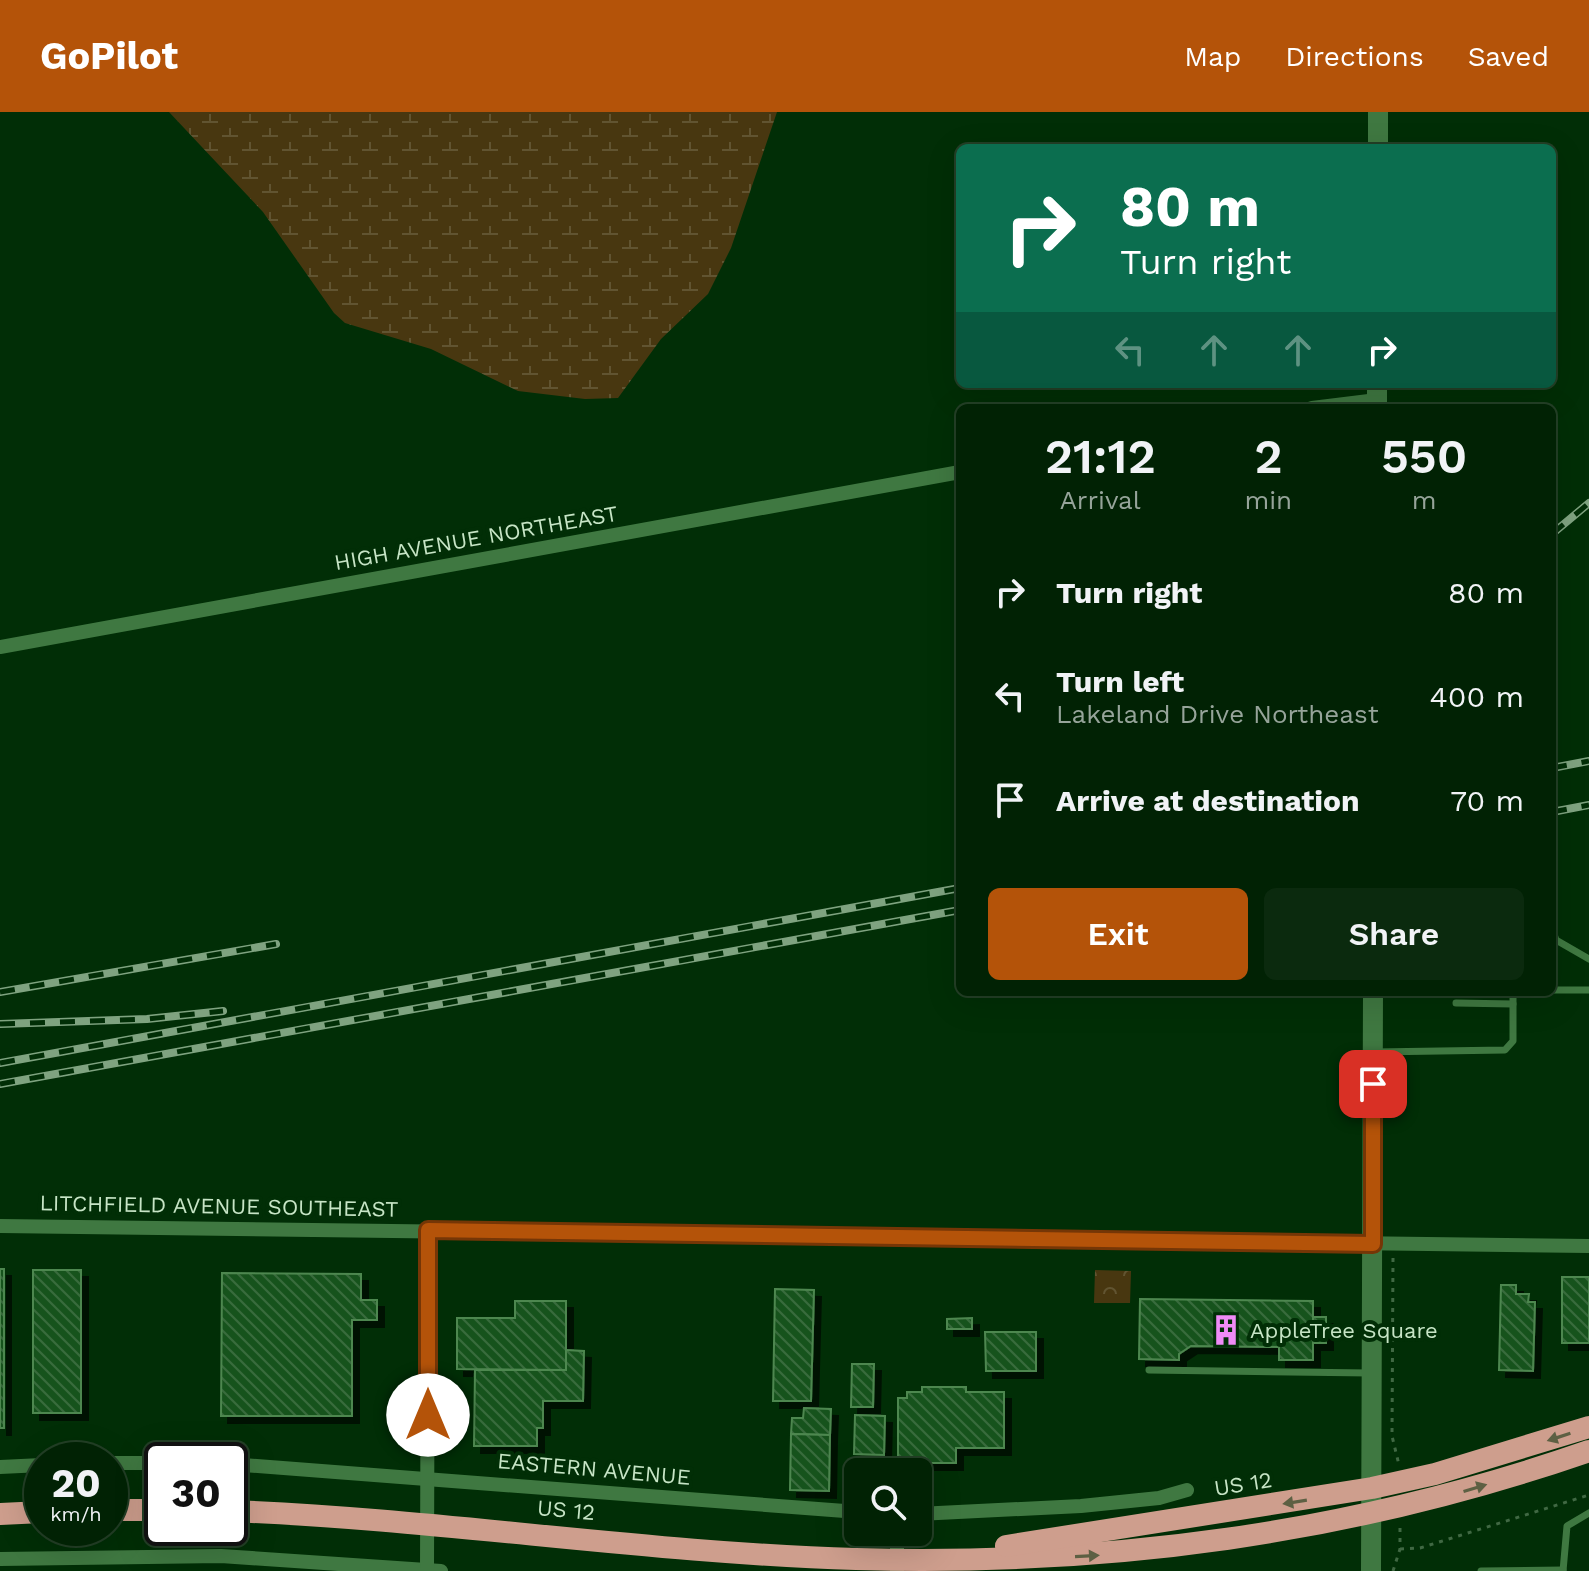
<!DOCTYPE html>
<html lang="en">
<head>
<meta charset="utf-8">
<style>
	body { margin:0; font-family:"Work Sans",sans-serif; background:#0b2a0e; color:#f1f3f6; height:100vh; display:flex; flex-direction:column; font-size:30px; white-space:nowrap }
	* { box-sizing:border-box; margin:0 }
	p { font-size:26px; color:#96a49a }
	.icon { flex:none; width:44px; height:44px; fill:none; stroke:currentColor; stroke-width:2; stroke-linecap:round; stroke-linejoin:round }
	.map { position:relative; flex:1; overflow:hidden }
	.details { position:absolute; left:956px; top:292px; width:600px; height:592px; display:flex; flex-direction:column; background:#012204; border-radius:12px; box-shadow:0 8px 32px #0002,0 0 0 2px #233f26 }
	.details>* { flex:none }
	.banner { position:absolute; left:956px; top:32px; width:600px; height:244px; border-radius:12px; box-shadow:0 8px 32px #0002,0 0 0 2px #233f26; background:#0b6e4f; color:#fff; overflow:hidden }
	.fabs { position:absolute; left:844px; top:1346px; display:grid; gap:16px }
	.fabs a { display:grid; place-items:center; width:88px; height:88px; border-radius:12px; background:#012204; box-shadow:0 8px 32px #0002,0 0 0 2px #233f26; font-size:40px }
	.speed { position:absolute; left:24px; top:1330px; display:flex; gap:16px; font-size:40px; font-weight:700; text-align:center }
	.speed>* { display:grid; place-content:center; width:104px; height:104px; border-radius:50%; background:#012204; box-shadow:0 8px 32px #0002,0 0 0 2px #233f26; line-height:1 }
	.speed small { font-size:20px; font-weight:400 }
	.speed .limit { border:4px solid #111; border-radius:12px; background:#fff; color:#111 }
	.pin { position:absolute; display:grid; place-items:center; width:68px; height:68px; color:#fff; margin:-34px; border-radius:16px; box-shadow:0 4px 12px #0006 }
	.me { position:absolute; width:88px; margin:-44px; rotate:0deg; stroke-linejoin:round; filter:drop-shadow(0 0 6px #0008) }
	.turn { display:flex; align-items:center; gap:28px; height:168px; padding:0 32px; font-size:36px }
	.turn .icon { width:104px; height:104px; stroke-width:2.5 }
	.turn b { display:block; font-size:56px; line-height:68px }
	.lanes { display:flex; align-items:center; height:76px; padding:0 32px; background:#0003; justify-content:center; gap:40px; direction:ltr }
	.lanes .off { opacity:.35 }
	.eta { display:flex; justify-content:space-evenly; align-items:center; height:136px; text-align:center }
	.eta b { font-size:48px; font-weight:600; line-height:56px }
	.action { display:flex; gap:16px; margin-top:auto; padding:16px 32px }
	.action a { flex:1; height:92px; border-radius:12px; background:#b45309; color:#fff; font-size:32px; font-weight:600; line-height:92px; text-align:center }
	.action a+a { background:#0b2a0e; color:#f1f3f6 }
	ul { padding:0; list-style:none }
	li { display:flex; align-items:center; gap:24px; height:104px; padding:0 32px }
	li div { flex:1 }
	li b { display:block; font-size:30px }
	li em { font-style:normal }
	header { display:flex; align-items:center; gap:48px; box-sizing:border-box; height:112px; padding:0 40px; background:#b45309; color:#fff }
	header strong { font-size:38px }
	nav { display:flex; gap:44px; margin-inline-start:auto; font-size:28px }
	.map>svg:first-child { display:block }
	.wetland { fill:url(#wetland-marsh) }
	.park { fill:url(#park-crowns) }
	.building { fill:url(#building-back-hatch); stroke:#4e8750; stroke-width:2; filter:url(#shadow) }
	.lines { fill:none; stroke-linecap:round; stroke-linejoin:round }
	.path { stroke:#406843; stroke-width:3; stroke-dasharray:4 6; stroke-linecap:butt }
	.service { stroke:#3f7841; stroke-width:7 }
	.minor { stroke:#3f7841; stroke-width:14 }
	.secondary { stroke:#3f7841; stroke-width:20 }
	.trunk { stroke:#ce9e8d; stroke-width:22 }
	.rail-casing { stroke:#7fa380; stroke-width:8 }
	.rail { stroke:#012e06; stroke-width:5; stroke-dasharray:15; stroke-linecap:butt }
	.oneway { fill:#5d6043 }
	.route-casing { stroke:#753606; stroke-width:20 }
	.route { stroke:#b45309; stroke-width:14 }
	.labels { text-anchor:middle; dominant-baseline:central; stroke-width:8; stroke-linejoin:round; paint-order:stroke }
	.street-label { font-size:22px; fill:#c7e5c6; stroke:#012e06 }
	.poi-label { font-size:22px; fill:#c7e5c6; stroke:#012e06; text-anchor:start }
</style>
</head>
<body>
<header>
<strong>GoPilot</strong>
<nav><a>Map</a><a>Directions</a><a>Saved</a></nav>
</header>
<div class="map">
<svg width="1589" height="1459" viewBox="0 0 1589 1459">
	<defs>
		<pattern id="wetland-marsh" width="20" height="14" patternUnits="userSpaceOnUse" patternTransform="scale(2)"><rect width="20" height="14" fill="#483710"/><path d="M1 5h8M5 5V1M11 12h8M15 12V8" fill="none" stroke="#615431"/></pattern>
		<pattern id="park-crowns" width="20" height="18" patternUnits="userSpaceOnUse" patternTransform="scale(2)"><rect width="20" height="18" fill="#483710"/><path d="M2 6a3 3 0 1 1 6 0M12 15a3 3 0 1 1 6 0" fill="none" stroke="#615431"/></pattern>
		<pattern id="building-back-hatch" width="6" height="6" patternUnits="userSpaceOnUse" patternTransform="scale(2)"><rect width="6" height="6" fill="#19531e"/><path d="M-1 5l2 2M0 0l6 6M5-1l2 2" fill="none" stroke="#396c3d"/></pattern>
		<filter id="shadow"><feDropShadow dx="7" dy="7" stdDeviation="0" flood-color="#0009"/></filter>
	</defs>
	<rect width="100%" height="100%" fill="#012e06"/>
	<polygon class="wetland" points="169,0 777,0 731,136 708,182 661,227 618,286 585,287 518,279 431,237 345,211 334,201 263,100"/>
	<polygon class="park" points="1095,1158 1131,1159 1130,1191 1094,1191"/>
	<g class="building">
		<rect x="0" y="1157" width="4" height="159"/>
		<rect x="33" y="1158" width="48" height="143"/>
		<polygon points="222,1161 361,1162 361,1188 377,1188 377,1208 352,1208 352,1304 221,1304"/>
		<rect x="1562" y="1165" width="27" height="66"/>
		<polygon points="1501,1173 1516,1173 1516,1182 1529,1182 1528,1190 1535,1190 1533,1259 1499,1258"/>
		<polygon points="775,1177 814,1178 811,1289 773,1289"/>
		<polygon points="1140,1187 1313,1189 1313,1248 1279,1248 1279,1235 1191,1234 1179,1242 1179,1248 1139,1247"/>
		<polygon points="515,1189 566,1189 566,1258 457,1257 457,1206 515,1206"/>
		<rect x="1313" y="1205" width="13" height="26"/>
		<polygon points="972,1206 972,1217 947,1217 947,1207"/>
		<polygon points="985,1220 1036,1220 1036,1259 986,1259"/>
		<polygon points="566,1238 584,1239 583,1289 543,1289 543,1316 537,1316 537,1334 474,1334 475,1258 566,1258"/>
		<polygon points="852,1252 874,1252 873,1295 851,1295"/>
		<polygon points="922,1275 966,1275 966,1280 1004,1280 1004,1336 956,1336 956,1351 898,1351 898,1286 907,1286 907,1280 922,1280"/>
		<polygon points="804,1296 831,1297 830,1323 791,1322 792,1306 803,1306"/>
		<polygon points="855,1303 885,1304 884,1343 854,1342"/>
		<polygon points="791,1322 830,1323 829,1379 790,1378"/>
	</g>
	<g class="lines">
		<g class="path">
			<polyline points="1393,1146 1392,1324 1399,1353"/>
			<polyline points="1400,1437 1420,1436 1589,1383"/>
			<polyline points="1393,1459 1400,1437 1400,1412"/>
		</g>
		<g class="service">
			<polyline points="1552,817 1556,828 1589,847"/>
			<polyline points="1552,878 1589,878"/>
			<polyline points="1456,891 1513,892"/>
			<polyline points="1375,940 1505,938 1513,929 1513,880"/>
			<polyline points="1149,1258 1370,1261"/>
			<polyline points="1481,1459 1563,1458"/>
			<polyline points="1563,1459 1567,1414 1589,1401"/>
		</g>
		<g class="minor">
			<polyline points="1312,296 1377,288"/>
			<polyline points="0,535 960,360"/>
			<polyline points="0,1114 1589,1134"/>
			<polyline points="110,1351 162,1351"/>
			<polyline points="230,1352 858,1400"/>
			<polyline points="0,1355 42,1353"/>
			<polyline points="918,1402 1081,1394 1159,1386 1187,1378"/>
			<polyline points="0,1447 221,1444 441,1459"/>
			<polyline points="427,1459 428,1118"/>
			<polyline points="897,1459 897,1420"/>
		</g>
		<g class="secondary">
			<polyline points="1378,36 1378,0"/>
			<polyline points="1377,296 1377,272"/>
			<polyline points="1371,1459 1373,880"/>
		</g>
		<g class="trunk">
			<polyline points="110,1398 162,1398"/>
			<path d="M230 1399C439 1407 647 1441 856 1447 1109 1454 1350 1422 1589 1339"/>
			<polyline points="0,1402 42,1400"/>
			<polyline points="1006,1434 1372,1376 1435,1362 1589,1315"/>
		</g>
		<defs>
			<g id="rail">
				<polyline points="1552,422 1589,391"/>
				<polyline points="1552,656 1589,649"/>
				<polyline points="1552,700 1589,693"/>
				<polyline points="0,880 276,832"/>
				<polyline points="0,912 147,907 223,899"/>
				<polyline points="0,951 960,776"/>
				<polyline points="0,972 960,798"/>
			</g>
		</defs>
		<use href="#rail" class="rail-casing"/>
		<use href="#rail" class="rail"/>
	</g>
	<defs><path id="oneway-solid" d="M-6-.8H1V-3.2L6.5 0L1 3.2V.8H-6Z" transform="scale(2)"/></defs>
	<g class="oneway">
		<use href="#oneway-solid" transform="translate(1559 1325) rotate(162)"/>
		<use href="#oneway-solid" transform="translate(1475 1376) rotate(-17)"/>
		<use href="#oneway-solid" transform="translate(1295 1390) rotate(171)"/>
		<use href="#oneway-solid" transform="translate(1087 1444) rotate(-3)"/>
	</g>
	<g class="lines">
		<defs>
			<polyline id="route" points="428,1303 428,1118 1373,1132 1373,972"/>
		</defs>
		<use href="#route" class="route-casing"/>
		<use href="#route" class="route"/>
	</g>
	<defs>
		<symbol id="building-bare" viewBox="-9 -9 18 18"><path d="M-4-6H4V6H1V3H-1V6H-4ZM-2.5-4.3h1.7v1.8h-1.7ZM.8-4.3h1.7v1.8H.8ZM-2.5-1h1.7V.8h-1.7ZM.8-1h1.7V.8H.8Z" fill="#ef8bf6" stroke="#012e06" stroke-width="2.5" paint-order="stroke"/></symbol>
	</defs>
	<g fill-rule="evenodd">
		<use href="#building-bare" x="1204" y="1196" width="44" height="44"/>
	</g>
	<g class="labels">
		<g class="street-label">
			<text transform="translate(476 426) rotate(-10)">HIGH AVENUE NORTHEAST</text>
			<text transform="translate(219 1094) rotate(1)">LITCHFIELD AVENUE SOUTHEAST</text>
			<text transform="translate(594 1357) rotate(5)">EASTERN AVENUE</text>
			<text transform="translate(1243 1372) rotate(-9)">US 12</text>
			<text transform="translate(566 1398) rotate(5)">US 12</text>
		</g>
		<g class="poi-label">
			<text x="1250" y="1218">AppleTree Square</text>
		</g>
	</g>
</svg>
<div class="fabs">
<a><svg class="icon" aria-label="search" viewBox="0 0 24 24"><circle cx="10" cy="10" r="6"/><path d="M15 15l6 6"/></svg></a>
</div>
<div class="speed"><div>20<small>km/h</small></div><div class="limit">30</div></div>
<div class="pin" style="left:1373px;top:972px;background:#d93025"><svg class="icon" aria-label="arrive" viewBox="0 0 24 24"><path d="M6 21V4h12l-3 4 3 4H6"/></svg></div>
<svg class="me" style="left:428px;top:1303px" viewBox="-20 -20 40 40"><circle r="19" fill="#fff"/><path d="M0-13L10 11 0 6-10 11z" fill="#b45309"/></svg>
<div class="banner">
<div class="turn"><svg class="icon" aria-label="right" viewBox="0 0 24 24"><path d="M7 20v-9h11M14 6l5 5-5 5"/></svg><div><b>80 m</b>Turn right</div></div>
<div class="lanes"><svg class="icon off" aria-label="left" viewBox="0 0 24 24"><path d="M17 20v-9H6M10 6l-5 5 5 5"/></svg><svg class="icon off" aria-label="ahead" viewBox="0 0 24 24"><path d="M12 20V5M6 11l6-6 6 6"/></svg><svg class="icon off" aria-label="ahead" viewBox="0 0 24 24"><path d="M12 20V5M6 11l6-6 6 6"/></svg><svg class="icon" aria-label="right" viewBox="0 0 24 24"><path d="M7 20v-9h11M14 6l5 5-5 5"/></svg></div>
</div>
<section class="details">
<div class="eta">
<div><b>21:12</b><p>Arrival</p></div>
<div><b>2</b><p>min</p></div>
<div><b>550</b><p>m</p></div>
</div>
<ul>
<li><svg class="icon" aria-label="right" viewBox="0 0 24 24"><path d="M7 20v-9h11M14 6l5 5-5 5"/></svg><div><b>Turn right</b></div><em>80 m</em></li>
<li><svg class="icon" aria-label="left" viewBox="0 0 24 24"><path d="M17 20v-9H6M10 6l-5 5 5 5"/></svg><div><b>Turn left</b><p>Lakeland Drive Northeast</p></div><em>400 m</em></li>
<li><svg class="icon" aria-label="arrive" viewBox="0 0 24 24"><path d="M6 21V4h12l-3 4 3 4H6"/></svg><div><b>Arrive at destination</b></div><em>70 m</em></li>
</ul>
<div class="action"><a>Exit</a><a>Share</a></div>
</section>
</div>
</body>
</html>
